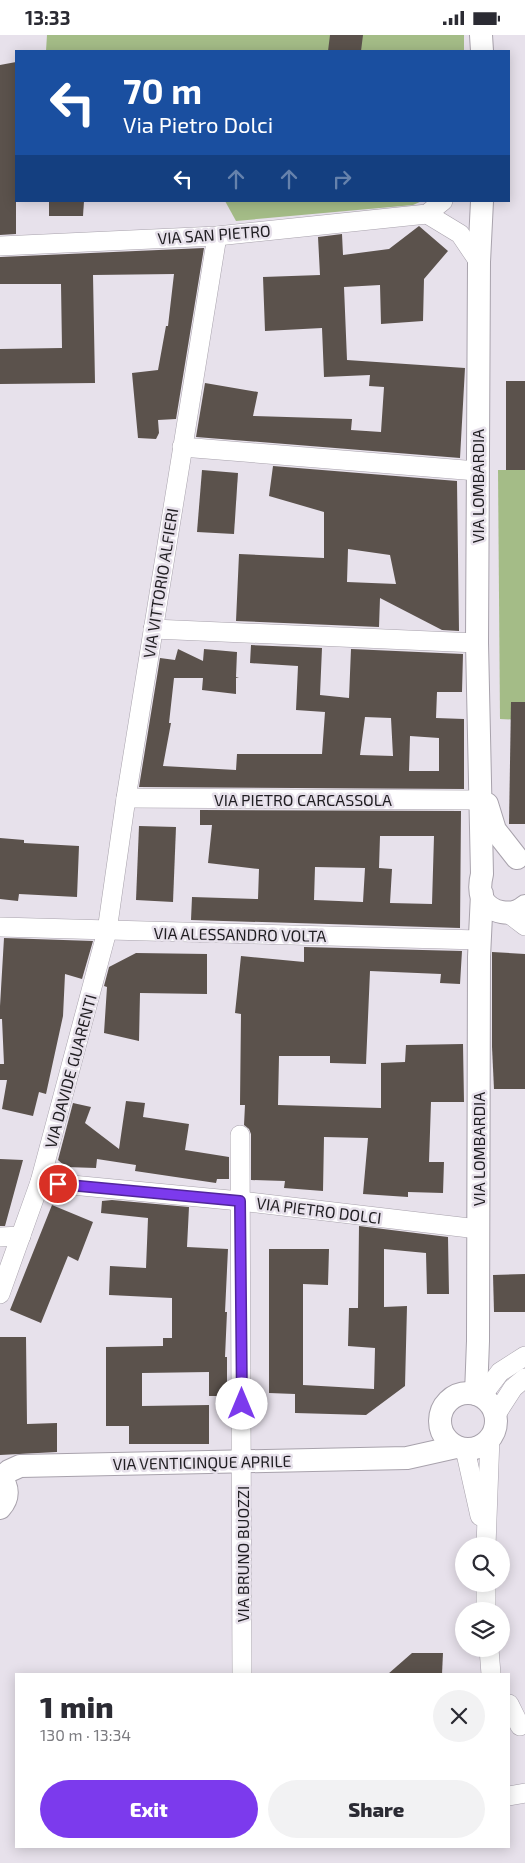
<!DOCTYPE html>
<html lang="en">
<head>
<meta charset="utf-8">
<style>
	body { margin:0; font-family:"Exo 2",sans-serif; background:#f2f2f3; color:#2b2b33; height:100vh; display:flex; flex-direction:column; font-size:19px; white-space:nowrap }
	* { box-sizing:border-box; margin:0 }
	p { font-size:16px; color:#7c7c81 }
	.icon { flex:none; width:28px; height:28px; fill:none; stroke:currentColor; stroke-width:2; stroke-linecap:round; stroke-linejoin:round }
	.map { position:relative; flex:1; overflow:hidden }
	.sheet { position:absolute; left:15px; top:1638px; width:495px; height:175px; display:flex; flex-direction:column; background:#fff; border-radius:0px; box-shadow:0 2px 12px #0003 }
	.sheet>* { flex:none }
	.banner { position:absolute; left:15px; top:15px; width:495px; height:152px; border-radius:0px; box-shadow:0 2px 12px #0003; background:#1a4fa0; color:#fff; overflow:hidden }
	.tools { position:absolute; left:455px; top:1502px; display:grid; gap:10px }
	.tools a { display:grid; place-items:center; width:55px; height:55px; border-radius:50%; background:#fff; box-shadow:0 2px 12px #0003; font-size:25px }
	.pin { position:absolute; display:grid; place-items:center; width:42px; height:42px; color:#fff; margin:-21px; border:2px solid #fff; border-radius:50%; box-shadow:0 1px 5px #0007 }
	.me { position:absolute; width:55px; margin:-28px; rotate:0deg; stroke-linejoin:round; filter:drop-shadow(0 0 4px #0008) }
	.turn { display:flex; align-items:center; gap:18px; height:105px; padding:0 25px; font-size:22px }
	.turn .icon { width:65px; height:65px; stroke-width:2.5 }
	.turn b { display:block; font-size:35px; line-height:42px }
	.lanes { display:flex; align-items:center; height:48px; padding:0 25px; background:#0003; justify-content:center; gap:25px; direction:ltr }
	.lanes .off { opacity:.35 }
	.round { display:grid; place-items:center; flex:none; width:52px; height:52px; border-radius:26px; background:#f2f2f3 }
	.headline { display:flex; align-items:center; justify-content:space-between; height:85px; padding:0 25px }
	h1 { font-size:30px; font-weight:800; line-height:38px }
	.cta { display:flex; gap:10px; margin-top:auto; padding:10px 25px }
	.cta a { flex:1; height:58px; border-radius:30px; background:#7c3aed; color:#fff; font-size:20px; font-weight:800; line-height:58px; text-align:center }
	.cta a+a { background:#f2f2f3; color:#2b2b33 }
	.status { display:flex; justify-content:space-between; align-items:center; height:35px; padding:0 25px; background:#fff; direction:ltr }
	.status svg { height:14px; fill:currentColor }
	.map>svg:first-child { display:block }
	.green { fill:#a4bc87 }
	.building { fill:#5b524c; fill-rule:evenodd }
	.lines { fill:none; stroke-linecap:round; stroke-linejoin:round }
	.minor-casing { stroke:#a8a2ac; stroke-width:20 }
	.tertiary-casing { stroke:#a8a2ac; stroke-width:24 }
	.minor { stroke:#fff; stroke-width:19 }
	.tertiary { stroke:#fff; stroke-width:22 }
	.route-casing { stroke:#51269a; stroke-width:12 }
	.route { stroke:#7c3aed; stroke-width:9 }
	.labels { text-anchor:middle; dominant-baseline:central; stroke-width:5; stroke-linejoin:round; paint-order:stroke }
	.street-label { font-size:16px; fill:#201e22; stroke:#e7e1eb }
</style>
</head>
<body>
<div class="status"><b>13:33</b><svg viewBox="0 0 49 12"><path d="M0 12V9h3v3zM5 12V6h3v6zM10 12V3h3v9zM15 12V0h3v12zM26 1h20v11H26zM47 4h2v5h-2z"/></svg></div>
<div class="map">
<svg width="525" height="1828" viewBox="0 0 525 1828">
	<rect width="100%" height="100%" fill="#e7e1eb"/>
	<g class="green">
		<polygon points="47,0 464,0 464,16 46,16"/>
		<polygon points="225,166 422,166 413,170 236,186"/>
		<polygon points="498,435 525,435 525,685 500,684"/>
	</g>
	<g class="building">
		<polygon points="330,0 363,0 361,16 328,16"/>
		<polygon points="16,27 16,199 0,200 0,30"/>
		<polygon points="49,166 84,166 83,181 49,181"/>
		<polygon points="419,191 448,216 424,244 423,286 381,289 380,250 344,252 347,325 465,333 460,423 196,402 205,348 258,357 253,381 352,384 351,395 381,397 384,352 369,351 370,340 324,342 322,293 265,296 263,242 320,240 318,202 342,199 343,220 389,214"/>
		<polygon points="204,213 176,384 158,385 159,398 156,404 138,403 132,338 158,335 166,291 168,291 174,239 93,240 95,348 0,349 0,314 62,313 61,249 0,249 0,222"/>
		<rect x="506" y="346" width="19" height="89"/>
		<path d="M273 431 457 446 459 596 442 595 380 563 379 592 236 586 239 519 324 523V477L269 461ZM348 514 390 520 396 549 347 547Z"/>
		<polygon points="202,435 238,438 234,499 197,497"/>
		<path d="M251 610 322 613 320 660 349 663 351 614 463 619 462 657H437L436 683 464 684V754L139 752 160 623 175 625 178 614 203 626 204 614 237 617 236 642 239 643H236V659L202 655 203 643H174L169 688H171L163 731 236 735 237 719H322L325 677 296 675 298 631 250 628ZM365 682 391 683 393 721 360 720ZM410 701 439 703V736H409Z"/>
		<polygon points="511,667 525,667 525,789 509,789"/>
		<path d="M200 775 461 776 460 893 191 885 192 862 258 864 259 834 208 828 212 790H200ZM380 801H434L432 869 390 868 392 834 379 833ZM315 832 365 833 363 867 314 865Z"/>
		<polygon points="139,791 176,792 173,867 136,865"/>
		<polygon points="0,803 24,805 24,808 79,811 77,862 19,859 18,866 0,864"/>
		<polygon points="4,903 93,906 82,944 65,939 63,981 46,1059 39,1057 33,1081 2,1074 7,1045 0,1045 0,1029 4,1029 2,984 0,984 0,971"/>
		<polygon points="304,912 462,916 460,949 440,948 441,939 370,936 366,1029 330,1028 330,1021 279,1021 278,1070 381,1073 381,1028 405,1027 406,1010 463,1009 464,1067 431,1067 429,1127 444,1127 443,1158 408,1157 408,1162 363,1159 368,1103 324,1102 323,1156 284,1153 285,1146 251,1145 251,1099 249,1094 244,1090 245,1070 240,1070 241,979 235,978 241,921 304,927"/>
		<polygon points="492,917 525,919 525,1054 494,1054 492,1012"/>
		<polygon points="136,918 207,919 207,959 140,958 139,1006 104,998 107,952 104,951 109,932"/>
		<polygon points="126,1066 145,1068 143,1082 189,1089 185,1115 229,1122 229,1144 217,1144 216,1148 135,1136 136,1130 97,1124 96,1133 66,1132 58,1125 73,1068 91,1072 85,1088 119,1114"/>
		<polygon points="0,1124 23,1125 5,1191 0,1191"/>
		<polygon points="112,1165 189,1172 187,1212 228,1214 225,1277 227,1277 225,1322 227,1322 227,1361 209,1361 209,1337 142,1338 142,1371 209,1370 209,1409 129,1409 129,1391 106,1391 106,1312 163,1311 163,1303 172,1303 172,1263 109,1260 110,1231 146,1233 148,1183 101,1178 102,1166"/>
		<polygon points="52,1170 93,1187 78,1226 68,1221 41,1288 10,1275"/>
		<polygon points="359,1191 448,1202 449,1259 427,1259 426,1218 384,1214 384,1272 407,1271 405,1351 366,1380 295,1378 295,1359 269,1358 269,1214 329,1214 328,1250 303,1249 303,1350 374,1354 375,1313 348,1311 349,1273 358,1273"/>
		<polygon points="525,1239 525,1277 494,1277 493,1240"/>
		<polygon points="0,1302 26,1302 27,1389 57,1388 57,1417 0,1420"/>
		<polygon points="412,1618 443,1618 442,1639 388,1639"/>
	</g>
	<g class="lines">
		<defs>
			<g id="minor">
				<polyline points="427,179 460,199 479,227"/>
				<polyline points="0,211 217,201 427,179 443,166"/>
				<polyline points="182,412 477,436"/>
				<polyline points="153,594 477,608"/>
				<polyline points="126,763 480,765"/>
				<polyline points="508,878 525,891"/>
				<polyline points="0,892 479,905"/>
				<polyline points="240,1100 242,1639"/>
				<polyline points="40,1147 240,1166 478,1194"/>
				<polyline points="0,1202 21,1201"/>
				<polyline points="0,1259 40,1147 107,896 126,763 217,201"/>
				<polyline points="481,1362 500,1337 525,1321"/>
				<polyline points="495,1381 513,1353 525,1343"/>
				<polyline points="465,1414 480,1481"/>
				<polyline points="486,1511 490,1402"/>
				<polyline points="486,1576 486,1549"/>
				<polyline points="489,1614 491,1639"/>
				<polyline points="509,1669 520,1691"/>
				<polyline points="509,1761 525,1758"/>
			</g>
			<g id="tertiary">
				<polyline points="481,0 482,16"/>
				<path d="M482 166 479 227 477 608 482 839C480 847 479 855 482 863 490 879 513 882 525 871"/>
				<polyline points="487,769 495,795 517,823"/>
				<circle cx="468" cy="1386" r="28"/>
				<polyline points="476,1359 478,1306 479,922 482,859"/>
				<path d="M0 1442C9 1452 9 1463 0 1473"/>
				<polyline points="1,1443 9,1436 20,1431 407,1423 456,1412"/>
			</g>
		</defs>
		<use href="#minor" class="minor-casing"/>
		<use href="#tertiary" class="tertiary-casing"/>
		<use href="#minor" class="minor"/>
		<use href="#tertiary" class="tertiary"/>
	</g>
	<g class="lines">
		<defs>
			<polyline id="route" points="58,1149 240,1166 242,1369"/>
		</defs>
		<use href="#route" class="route-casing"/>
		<use href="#route" class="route"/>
	</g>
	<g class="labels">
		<g class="street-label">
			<text transform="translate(214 199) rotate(-4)">VIA SAN PIETRO</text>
			<text transform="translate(477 451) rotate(-90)">VIA LOMBARDIA</text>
			<text transform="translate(160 548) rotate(-81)">VIA VITTORIO ALFIERI</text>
			<text x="303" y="764">VIA PIETRO CARCASSOLA</text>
			<text transform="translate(240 899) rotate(1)">VIA ALESSANDRO VOLTA</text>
			<text transform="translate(70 1036) rotate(-75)">VIA DAVIDE GUARENTI</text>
			<text transform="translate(478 1114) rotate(-90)">VIA LOMBARDIA</text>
			<text transform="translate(319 1175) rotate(7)">VIA PIETRO DOLCI</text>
			<text transform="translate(202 1427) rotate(-1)">VIA VENTICINQUE APRILE</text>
			<text transform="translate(242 1519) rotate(-90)">VIA BRUNO BUOZZI</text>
		</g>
	</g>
</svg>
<div class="tools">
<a><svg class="icon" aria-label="search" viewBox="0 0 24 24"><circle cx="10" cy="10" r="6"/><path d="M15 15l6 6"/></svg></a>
<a><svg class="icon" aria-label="layers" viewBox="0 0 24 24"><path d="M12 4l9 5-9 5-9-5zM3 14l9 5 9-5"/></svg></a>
</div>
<div class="pin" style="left:58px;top:1149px;background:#d93025"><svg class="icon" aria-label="arrive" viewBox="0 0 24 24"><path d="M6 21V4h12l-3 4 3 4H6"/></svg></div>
<svg class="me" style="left:242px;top:1369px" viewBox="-20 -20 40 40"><circle r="19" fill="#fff"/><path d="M0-13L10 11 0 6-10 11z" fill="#7c3aed"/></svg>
<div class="banner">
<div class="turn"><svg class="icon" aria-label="left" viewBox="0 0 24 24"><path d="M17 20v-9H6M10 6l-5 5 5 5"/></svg><div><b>70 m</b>Via Pietro Dolci</div></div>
<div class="lanes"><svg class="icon" aria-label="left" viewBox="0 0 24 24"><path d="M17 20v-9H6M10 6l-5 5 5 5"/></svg><svg class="icon off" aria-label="ahead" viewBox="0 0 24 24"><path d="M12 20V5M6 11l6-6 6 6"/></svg><svg class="icon off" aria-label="ahead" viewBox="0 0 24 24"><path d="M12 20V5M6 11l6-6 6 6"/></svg><svg class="icon off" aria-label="right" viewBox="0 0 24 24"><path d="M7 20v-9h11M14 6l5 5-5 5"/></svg></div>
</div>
<section class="sheet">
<div class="headline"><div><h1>1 min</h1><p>130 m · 13:34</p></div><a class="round"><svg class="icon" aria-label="close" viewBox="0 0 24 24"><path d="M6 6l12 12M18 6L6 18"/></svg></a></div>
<div class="cta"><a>Exit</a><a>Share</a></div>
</section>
</div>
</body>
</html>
